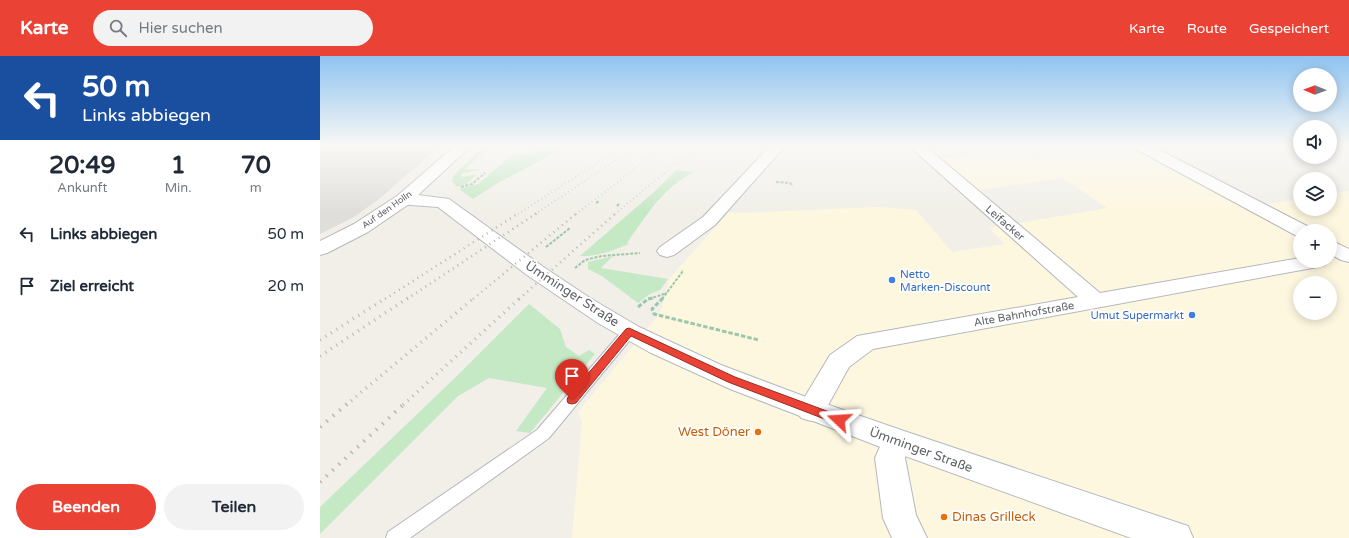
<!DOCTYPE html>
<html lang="de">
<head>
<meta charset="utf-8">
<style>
	body { margin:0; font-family:"Varela Round",sans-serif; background:#f2f2f3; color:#1f2937; height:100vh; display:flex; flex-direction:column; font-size:15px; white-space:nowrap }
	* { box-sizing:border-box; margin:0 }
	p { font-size:13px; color:#747a83 }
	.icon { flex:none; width:22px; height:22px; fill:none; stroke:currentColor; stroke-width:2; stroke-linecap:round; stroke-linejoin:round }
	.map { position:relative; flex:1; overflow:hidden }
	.drawer { display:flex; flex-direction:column; background:#fff; width:320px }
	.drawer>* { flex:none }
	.hud { background:#1a4fa0; color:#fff; overflow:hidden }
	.needle { width:26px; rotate:271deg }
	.buttons { position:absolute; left:973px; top:12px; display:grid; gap:8px }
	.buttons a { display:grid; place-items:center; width:44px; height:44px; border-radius:50%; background:#fff; box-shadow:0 2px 10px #0003; font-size:20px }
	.pin { position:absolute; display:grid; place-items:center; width:34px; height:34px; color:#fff; margin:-41px -17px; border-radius:50% 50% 50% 0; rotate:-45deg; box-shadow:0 0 4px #0007 }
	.pin .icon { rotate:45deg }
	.me { position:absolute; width:44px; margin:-22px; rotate:290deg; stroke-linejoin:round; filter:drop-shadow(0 0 3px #0008) }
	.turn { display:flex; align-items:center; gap:14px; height:84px; padding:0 16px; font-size:18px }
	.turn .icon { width:52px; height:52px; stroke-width:2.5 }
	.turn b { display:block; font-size:28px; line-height:34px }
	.eta { display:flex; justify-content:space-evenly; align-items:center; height:68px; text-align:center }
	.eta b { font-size:24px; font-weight:700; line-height:28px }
	.button { display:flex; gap:8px; margin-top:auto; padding:8px 16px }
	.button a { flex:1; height:46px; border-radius:24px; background:#ea4335; color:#fff; font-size:16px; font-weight:700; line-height:46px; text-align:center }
	.button a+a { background:#f2f2f3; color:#1f2937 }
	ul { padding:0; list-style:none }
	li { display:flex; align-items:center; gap:12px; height:52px; padding:0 16px }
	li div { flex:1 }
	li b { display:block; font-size:15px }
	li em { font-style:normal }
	header { display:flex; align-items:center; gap:24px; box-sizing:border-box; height:56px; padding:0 20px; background:#ea4335; color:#fff }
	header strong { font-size:19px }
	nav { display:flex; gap:22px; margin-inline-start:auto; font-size:14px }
	.search { width:280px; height:36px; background:#f2f2f3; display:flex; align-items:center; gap:10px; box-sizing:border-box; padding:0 14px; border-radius:22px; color:#747a83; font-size:15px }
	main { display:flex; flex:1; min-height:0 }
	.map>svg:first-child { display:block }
	.commercial { fill:#fef7e0; fill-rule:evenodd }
	.industrial { fill:#e0deda }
	.green { fill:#c5e8c5 }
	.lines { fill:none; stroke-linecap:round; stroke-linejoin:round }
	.lane-casing { stroke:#b5b8bc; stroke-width:2 }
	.street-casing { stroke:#b5b8bc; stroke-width:2 }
	.secondary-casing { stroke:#b6babf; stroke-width:2 }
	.path-far1 { stroke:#9cc7a9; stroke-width:2; stroke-dasharray:3 1.5; stroke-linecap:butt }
	.path { stroke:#9cc7a9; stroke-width:3; stroke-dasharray:4.5 2; stroke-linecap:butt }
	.lane { fill:#fff; fill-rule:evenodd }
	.street { fill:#fff; fill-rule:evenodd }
	.secondary { fill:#fff; fill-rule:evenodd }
	.rail-far3 { stroke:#b6b7b8; stroke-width:2; stroke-dasharray:0.5 3.5; stroke-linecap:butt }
	.rail-far2 { stroke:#b6b7b8; stroke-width:2.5; stroke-dasharray:1 4.5; stroke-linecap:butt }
	.rail-far1 { stroke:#b6b7b8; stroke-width:3.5; stroke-dasharray:1 5.5; stroke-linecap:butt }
	.rail { stroke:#b6b7b8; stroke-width:4; stroke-dasharray:1.5 7; stroke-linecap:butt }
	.route { fill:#ea4335; stroke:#982c22 }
	.shop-dot { fill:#3f7fe0; stroke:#fff; stroke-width:1.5 }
	.food-dot { fill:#e8710a; stroke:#fff; stroke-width:1.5 }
	.labels { text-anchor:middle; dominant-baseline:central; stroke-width:3.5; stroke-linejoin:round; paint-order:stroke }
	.far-street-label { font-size:9px; fill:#5f6368; stroke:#fff }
	.street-label { font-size:11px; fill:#5f6368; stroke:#fff }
	.shop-label { font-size:11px; fill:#366cbe; stroke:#fff; text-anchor:start }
	.near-street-label { font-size:13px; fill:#5f6368; stroke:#fff }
	.near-food-label { font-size:13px; fill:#c56008; stroke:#fff; text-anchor:end }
</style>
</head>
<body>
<header>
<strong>Karte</strong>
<div class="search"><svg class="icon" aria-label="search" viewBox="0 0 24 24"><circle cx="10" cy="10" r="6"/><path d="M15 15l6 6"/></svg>Hier suchen</div>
<nav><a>Karte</a><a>Route</a><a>Gespeichert</a></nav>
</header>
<main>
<section class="drawer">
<div class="hud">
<div class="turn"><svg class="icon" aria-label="left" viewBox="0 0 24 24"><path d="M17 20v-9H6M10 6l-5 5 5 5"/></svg><div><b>50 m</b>Links abbiegen</div></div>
</div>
<div class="eta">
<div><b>20:49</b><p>Ankunft</p></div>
<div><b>1</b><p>Min.</p></div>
<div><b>70</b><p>m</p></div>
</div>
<ul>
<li><svg class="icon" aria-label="left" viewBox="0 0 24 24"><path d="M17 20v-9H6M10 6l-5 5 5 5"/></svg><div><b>Links abbiegen</b></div><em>50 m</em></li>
<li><svg class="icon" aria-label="arrive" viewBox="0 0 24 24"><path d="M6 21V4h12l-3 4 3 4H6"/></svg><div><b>Ziel erreicht</b></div><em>20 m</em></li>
</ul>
<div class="button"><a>Beenden</a><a>Teilen</a></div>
</section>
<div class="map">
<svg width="1029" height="482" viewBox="0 0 1029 482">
	<rect width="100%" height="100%" fill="#f1efe8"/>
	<path class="commercial" d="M796 89H827L944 149 980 143V153H1010V138L1029 135V482H252L262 366 258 356 341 256 349 223 409 156 420 157 557 151 596 154 632 196 685 188 669 172 787 152 743 122 658 134 623 103 699 92 711 100ZM980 175H1010V205H980ZM980 227H1010V257H980Z"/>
	<polygon class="industrial" points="0,89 121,89 59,143 34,161 0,178"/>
	<g class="green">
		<polygon points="165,89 171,89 145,113 162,113 141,118 142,121 157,118 146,128 137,131 132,125 133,120"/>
		<polygon points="223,89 250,89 176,128 153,143 139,133 158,128 194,98 209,98"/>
		<path d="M356 114 374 116C343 131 326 160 307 187L309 188C294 194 277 201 260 200L333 137Z"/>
		<polygon points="293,200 281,212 348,223 340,234 330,238 318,247 282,220 268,213 268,206"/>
		<polygon points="209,248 240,273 246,291 259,300 269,294 275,298 210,377 196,375 227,332 169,322 138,340 0,478 0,451 136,321"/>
	</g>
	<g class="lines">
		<defs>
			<polygon id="lane" points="309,272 314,273 315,276 314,279 229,382 90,482 66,482 68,476 217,374 304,273"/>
			<g id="street">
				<polygon points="451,89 466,89 395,169 354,199 347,201 340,199 337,195 340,191 383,161"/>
				<polygon points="588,89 604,89 780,237 980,202 980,205 1008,205 1005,209 998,211 553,293 529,311 501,362 491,365 481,362 477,354 510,299 537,280 758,241"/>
				<polygon points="812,89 830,89 989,171 991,175 980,175 980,180 975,179 814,92"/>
				<polygon points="83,139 89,140 91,144 89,148 48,176 7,197 0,199 0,185 34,168 77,140"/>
				<polygon points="1010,184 1029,193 1029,206 1021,204 1010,198"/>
				<polygon points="576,373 586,377 591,385 585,402 596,459 607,482 572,482 563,462 555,402 566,377"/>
			</g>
			<polygon id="secondary" points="136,89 152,89 98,139 129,143 222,210 270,242 319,271 401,309 486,341 584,375 856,466 868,470 873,482 811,482 563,392 410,333 329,296 278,267 207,219 118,151 77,148 75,144 77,140"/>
		</defs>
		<use href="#lane" class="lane-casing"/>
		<use href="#street" class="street-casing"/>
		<use href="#secondary" class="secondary-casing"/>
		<g class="path-far1">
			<polyline points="456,126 470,127 473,130"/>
			<polyline points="141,131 152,128 165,117"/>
			<polyline points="276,147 279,145"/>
			<polyline points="297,150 299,148"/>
			<polyline points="226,191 250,172"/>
			<polyline points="255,212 265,204 282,200 320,197"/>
			<polyline points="329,243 347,237"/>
			<polyline points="342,243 363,215 362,214"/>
		</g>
		<g class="path">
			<polyline points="343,242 332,253 334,258 439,284"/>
			<polyline points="318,251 328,243 333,242"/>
		</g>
		<use href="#lane" class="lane"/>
		<use href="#street" class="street"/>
		<use href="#secondary" class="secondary"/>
		<g class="rail-far3">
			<polyline points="198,158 305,89"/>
			<polyline points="215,158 319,89"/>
			<polyline points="256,158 346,89"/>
			<polyline points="295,158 378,89"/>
		</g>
		<g class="rail-far2">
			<polyline points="65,243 199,157"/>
			<polyline points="87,243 217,157"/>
			<polyline points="153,243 257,157"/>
			<polyline points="199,243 296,157"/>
		</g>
		<g class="rail-far1">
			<polyline points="0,284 66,242"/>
			<polyline points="0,300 88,242"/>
			<polyline points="26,349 154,242"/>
			<polyline points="83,349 200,242"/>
		</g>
		<g class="rail">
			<polyline points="0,371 27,348"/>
			<polyline points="0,426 84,348"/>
		</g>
	</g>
	<linearGradient id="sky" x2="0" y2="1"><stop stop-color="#8fc3f1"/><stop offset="0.57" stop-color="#f9f8f5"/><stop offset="1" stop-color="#f9f8f5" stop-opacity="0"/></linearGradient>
	<rect width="1029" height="157" fill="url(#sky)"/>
	<polygon class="route" points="309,272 415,321 523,361 525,364 523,367 519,369 515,367 408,326 311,280 256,347 252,348 248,347 247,344 248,341 306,273"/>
	<g class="shop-dot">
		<circle cx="572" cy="224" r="4"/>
		<circle cx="872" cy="259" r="4"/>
	</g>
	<g class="food-dot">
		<circle cx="438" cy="376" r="4"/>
		<circle cx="624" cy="461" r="4"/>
	</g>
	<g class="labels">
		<g class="far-street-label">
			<text transform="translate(67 154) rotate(-35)">Auf den Holln</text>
		</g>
		<g class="street-label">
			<text transform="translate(685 167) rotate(41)">Leifacker</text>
			<text transform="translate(704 258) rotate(-10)">Alte Bahnhofstraße</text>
		</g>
		<g class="shop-label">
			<text x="580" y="218">Netto<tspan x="580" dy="13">Marken-Discount</tspan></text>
			<text x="864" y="259" text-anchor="end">Umut Supermarkt</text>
		</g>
		<g class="near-street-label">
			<text transform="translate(252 238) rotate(33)">Ümminger Straße</text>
			<text transform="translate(601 394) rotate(20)">Ümminger Straße</text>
		</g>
		<g class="near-food-label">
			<text x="430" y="376">West Döner</text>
			<text x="632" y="461" text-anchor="start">Dinas Grilleck</text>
		</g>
	</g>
</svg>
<div class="buttons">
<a><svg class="needle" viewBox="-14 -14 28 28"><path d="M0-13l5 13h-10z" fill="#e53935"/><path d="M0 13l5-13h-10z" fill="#747a83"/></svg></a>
<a><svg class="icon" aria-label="sound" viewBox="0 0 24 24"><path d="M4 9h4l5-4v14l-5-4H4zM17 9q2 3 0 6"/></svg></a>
<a><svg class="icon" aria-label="layers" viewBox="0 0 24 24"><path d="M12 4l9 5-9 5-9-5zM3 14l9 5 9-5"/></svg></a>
<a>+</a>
<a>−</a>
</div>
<div class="pin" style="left:252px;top:344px;background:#d93025"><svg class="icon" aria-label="arrive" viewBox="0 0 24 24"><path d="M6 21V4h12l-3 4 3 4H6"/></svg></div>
<svg class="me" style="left:519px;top:364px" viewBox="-20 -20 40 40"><path d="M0-17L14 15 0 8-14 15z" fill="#ea4335" stroke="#fff" stroke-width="4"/></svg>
</div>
</main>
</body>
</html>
